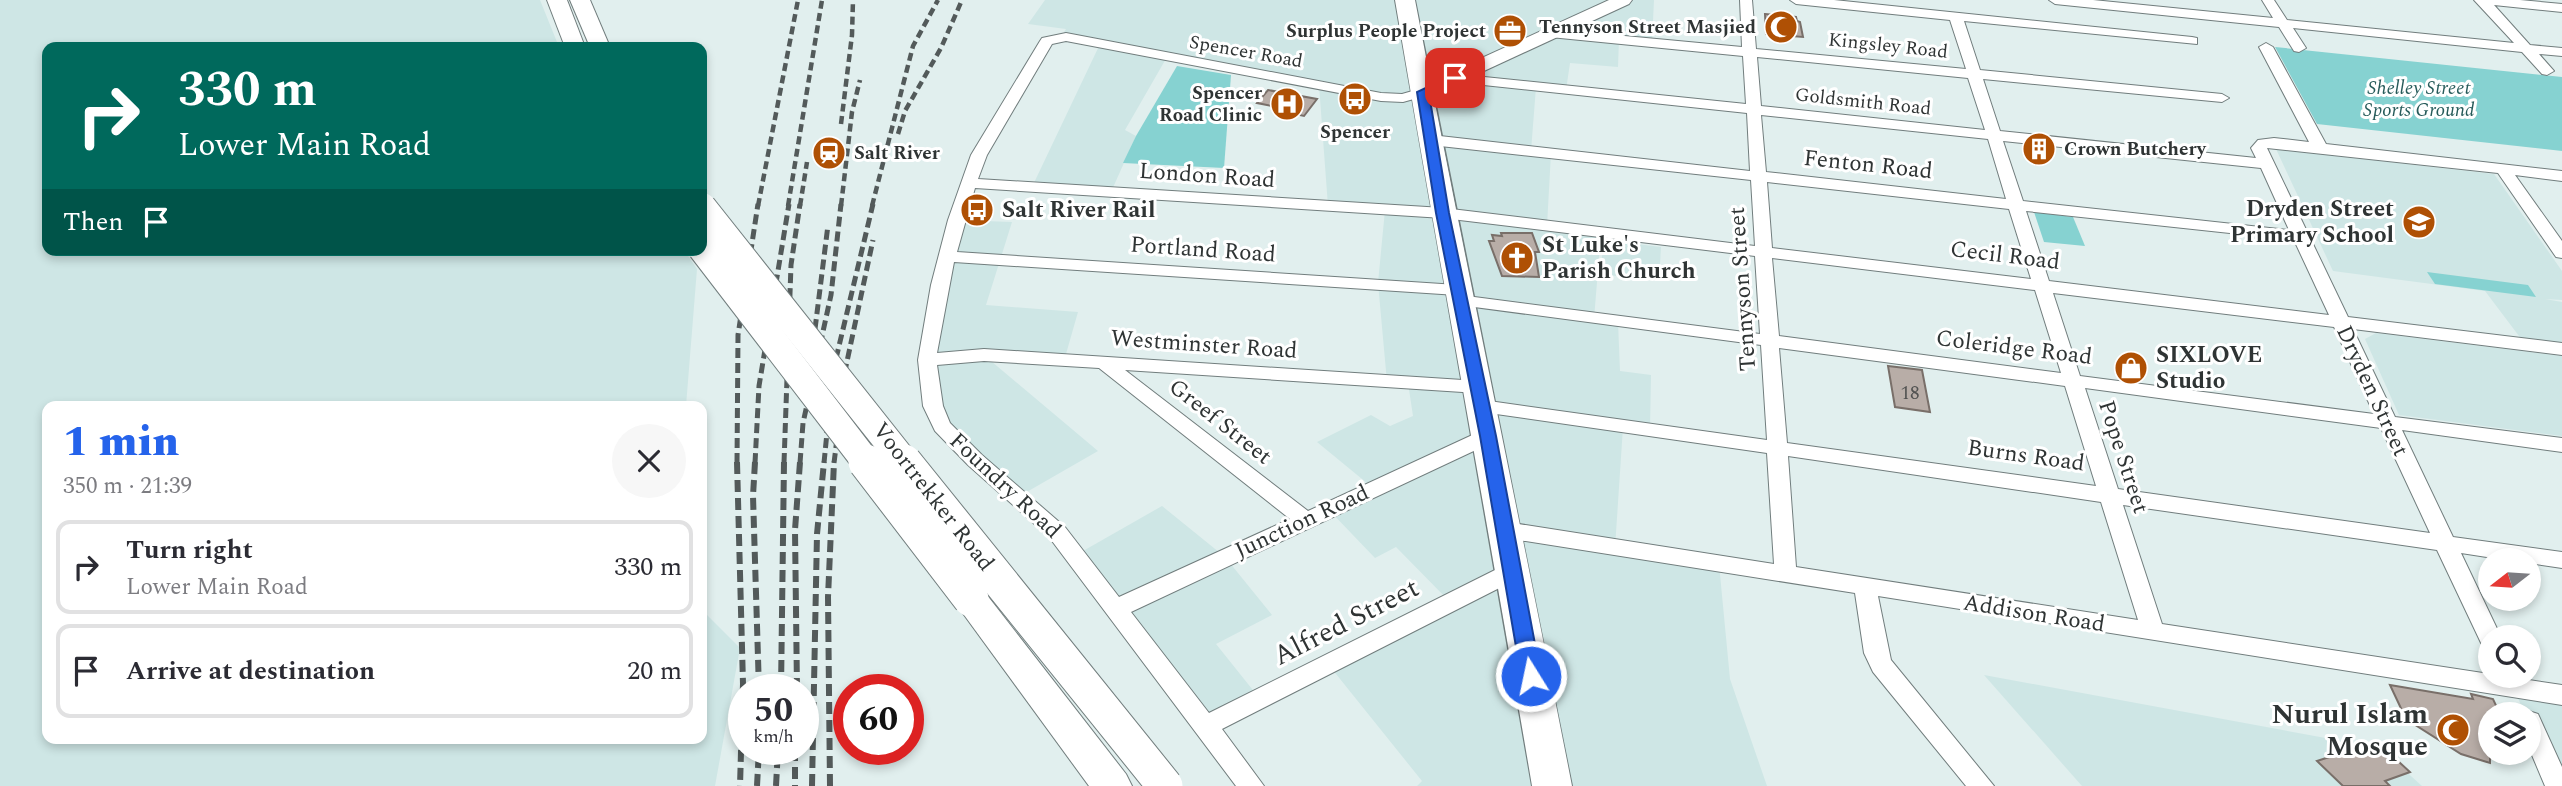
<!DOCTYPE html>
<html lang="en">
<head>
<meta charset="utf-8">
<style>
	body { margin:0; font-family:Spectral,serif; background:#f7f7f7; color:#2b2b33; height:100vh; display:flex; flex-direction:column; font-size:26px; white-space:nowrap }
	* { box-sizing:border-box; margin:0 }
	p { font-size:23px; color:#7c7c81 }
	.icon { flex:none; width:38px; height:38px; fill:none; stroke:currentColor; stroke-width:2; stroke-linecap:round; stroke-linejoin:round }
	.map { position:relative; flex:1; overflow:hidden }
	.drawer { position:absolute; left:42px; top:401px; width:665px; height:343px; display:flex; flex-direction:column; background:#fff; border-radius:14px; box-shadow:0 4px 10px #0003 }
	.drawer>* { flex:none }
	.top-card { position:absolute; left:42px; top:42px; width:665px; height:214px; border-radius:14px; box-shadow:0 4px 10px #0003; background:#00695c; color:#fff; overflow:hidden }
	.needle { width:46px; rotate:253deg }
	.tools { position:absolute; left:2478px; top:548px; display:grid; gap:14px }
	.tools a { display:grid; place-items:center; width:63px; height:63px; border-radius:50%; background:#fff; box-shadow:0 4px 10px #0003; font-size:35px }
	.speed { position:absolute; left:728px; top:674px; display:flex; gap:14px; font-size:35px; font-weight:700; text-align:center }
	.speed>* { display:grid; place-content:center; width:91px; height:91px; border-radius:50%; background:#fff; box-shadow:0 4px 10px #0003; line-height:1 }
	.speed small { font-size:18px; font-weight:400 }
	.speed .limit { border:10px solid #d22; background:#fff; color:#111 }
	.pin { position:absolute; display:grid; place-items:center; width:60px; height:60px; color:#fff; margin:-30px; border-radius:14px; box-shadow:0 4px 10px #0006 }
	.me { position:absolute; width:77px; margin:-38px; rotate:350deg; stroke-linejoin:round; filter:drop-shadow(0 0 5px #0008) }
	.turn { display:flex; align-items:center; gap:24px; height:147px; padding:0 21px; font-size:32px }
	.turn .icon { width:91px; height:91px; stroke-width:2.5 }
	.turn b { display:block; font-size:49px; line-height:60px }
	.then { display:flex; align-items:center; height:66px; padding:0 21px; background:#0003; gap:14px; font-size:26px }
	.round { display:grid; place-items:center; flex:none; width:74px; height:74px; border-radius:37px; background:#f7f7f7 }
	.head { display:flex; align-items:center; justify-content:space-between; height:119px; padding:0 21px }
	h1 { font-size:42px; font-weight:800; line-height:52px; color:#2563eb }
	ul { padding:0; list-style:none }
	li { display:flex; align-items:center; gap:21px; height:94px; margin:0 14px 10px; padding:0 7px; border:4px solid #e1e1e2; border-radius:14px }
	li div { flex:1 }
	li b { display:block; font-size:26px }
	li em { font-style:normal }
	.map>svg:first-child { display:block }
	.built { fill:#cee6e5 }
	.green { fill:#86d2d1 }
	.building { fill:#b8ada7; stroke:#796f69; stroke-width:2 }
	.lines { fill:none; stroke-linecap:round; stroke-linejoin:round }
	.street-casing { stroke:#717d7d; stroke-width:2 }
	.secondary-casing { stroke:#717d7d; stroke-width:2 }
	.primary-casing { stroke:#717d7d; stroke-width:2 }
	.street { fill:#fff; fill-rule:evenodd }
	.secondary { fill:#fff; fill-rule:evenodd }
	.primary { fill:#fff; fill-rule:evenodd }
	.rail-far2 { stroke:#535a5a; stroke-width:4.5; stroke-dasharray:8 4.5; stroke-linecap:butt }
	.rail-far1 { stroke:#535a5a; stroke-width:5; stroke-dasharray:10 5; stroke-linecap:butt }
	.rail { stroke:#535a5a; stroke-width:6; stroke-dasharray:12 6; stroke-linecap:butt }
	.primary-bridge-far1-casing { stroke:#717d7d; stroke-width:30; stroke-linecap:butt }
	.primary-bridge-casing { stroke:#717d7d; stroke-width:37; stroke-linecap:butt }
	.primary-bridge-far1 { stroke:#fff; stroke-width:28 }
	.primary-bridge { stroke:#fff; stroke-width:35 }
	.route { fill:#2563eb; stroke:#184099; stroke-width:2 }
	.labels { text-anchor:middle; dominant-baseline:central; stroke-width:6; stroke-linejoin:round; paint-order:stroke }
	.far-poi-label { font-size:19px; font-weight:bold; fill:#2f3434; stroke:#fff; text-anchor:end }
	.far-street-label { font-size:19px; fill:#2f3434; stroke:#fff }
	.far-park-label { font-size:19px; font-style:italic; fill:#265b5a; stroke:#fff }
	.number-label { font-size:19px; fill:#515251 }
	.street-label { font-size:23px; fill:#2f3434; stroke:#fff }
	.poi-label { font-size:23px; font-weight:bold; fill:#2f3434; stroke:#fff; text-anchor:start }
	.near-street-label { font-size:28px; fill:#2f3434; stroke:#fff }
	.near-poi-label { font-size:28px; font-weight:bold; fill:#2f3434; stroke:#fff; text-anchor:end }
</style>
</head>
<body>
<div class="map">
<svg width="2562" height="786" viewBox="0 0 2562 786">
	<rect width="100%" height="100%" fill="#e1efee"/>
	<g class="built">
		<polygon points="0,0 540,0 559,47 47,47 47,250 684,250 697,269 686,406 47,406 47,738 702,738 702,610 740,648 715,786 0,786"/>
		<polygon points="1045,0 1654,0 1652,42 1619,39 1618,67 1570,63 1566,90 1536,87 1531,151 1551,153 1547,226 1601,233 1594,319 1618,322 1620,371 1651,375 1650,430 1623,427 1615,548 1719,564 1730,679 1767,786 1417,786 1422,781 1328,664 1450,602 1396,547 1375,558 1328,509 1373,488 1317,442 1371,415 1390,426 1413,416 1408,383 1387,382 1378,283 1385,210 1328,206 1319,85 1167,57 1125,130 1136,136 1111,192 1032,187 1100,44 1061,37 1066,29 1028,24"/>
		<polygon points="2276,149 2494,174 2562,271 2562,300 2545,299 2562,302 2562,349 2525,344 2485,291 2333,271"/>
		<polygon points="956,220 1012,222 986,305 1078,312 1064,361 985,356 1098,451 1018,497 942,426 927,360"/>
		<polygon points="1604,240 1661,247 1659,281 1600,274"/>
		<polygon points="2376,333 2562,356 2562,436 2399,415 2365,339"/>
		<polygon points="1162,506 1225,557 1272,615 1216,644 1260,699 1206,726 1076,555"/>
		<polygon points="1984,675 2380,748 2422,786 2082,786"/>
		<polygon points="2513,687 2562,695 2562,786 2558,786 2529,721 2529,714 2525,714"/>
	</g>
	<g class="green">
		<polygon points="2275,47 2562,77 2562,151 2317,124"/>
		<polygon points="1177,66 1231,75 1224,168 1123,163 1136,136"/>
		<polygon points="2034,212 2073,217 2085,246 2044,242"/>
		<polygon points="2427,272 2528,285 2536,297 2435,284"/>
	</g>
	<g class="building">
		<polygon points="1765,14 1796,17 1797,21 1800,22 1803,37 1766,34"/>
		<polygon points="1268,90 1317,99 1304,116 1285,112 1288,109 1257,103"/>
		<polygon points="1501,233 1532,233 1539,252 1535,252 1539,277 1502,276 1489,241 1494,241 1492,235 1502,236"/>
		<polygon points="1888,366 1922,370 1930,412 1895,407"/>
		<polygon points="2390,685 2473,699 2471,694 2493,699 2500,714 2490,714 2490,763 2461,754 2406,719"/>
		<polygon points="2360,747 2387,751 2410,772 2385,781 2390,786 2343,786 2317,761"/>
	</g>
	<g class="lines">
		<defs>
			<g id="street">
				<path d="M1740 0H1752L1756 49 1966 69 1950 20 1796 4 1790 0H1834L2192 37 2197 38V44L1964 21 1980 70 2222 94 2229 98 2222 102 1983 79 2000 131 2256 158 2251 148 2258 140 2274 138 2309 142 2259 47 2266 43 2273 47 2326 144 2562 171V181L2515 175 2562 241V258L2556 257 2498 173 2267 148 2348 317 2562 343V355L2353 329 2395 417 2562 438V452L2402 430 2453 537 2562 552V568L2529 563V560H2506L2461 553 2501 637H2490V648L2482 645 2437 550 2123 505 2162 624 2562 685V705L1878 596 1891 660 1994 786H1966L1873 672 1864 653 1855 593 1506 538 1498 535 1495 530 1498 525 1506 522 1774 564 1767 453 1482 412 1475 410 1472 406 1475 402 1482 400 1767 440 1761 345 1459 305 1450 300 1457 295 954 262 937 353 984 349 1478 381 1485 383 1488 387 1485 391 1478 393 1125 370 1308 511 1481 431H1495L1498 436 1495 441 1131 612 1209 713 1505 565 1513 563 1521 565 1524 571 1521 577 1222 729 1264 786H1236L1049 537 968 465 935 431 923 406 918 360 931 285 948 220 971 155 1040 41 1042 38 1066 33 1381 93 1402 94 1423 88 1430 92 1428 95 1403 102 1381 101 1066 41 1052 44 987 155 978 179 1443 208 1755 246 1751 180 1431 145 1423 140 1431 135 1750 171 1747 113 1455 82 1448 78 1455 74 1746 104 1743 56 1550 37 1543 33 1550 29 1742 47ZM1757 57 1968 78 1985 130 1761 106ZM1761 115 1988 139 2006 199 1766 172ZM2003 141 2261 168 2289 230 2023 201ZM1767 182 2009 209 2031 279 1772 248ZM975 188 1443 218 1755 256 1760 334 1459 295 1466 290 1457 285 957 252ZM2026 211 2294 240 2329 315 2049 281ZM1772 258 2035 290 2061 373 1779 336ZM2053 293 2334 327 2374 414 2080 376ZM1779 348 2065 386 2096 486 1787 443ZM984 361 1099 368 1290 519 1119 597 1065 527 982 455 950 423 943 406 937 365ZM2085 388 2381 428 2430 533 2118 489ZM1788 456 2101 502 2138 620 1796 567Z"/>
				<polygon points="2049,0 2093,0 2273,18 2262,0 2274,0 2287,20 2514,43 2474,0 2520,0 2562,4 2562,12 2494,5 2530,45 2562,48 2562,56 2539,54 2554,71 2547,75 2542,74 2522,52 2293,28 2306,48 2299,52 2294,51 2279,27 2055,4"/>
				<polygon points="2529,711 2538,714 2562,767 2562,786 2545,786 2529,748 2529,714 2520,714"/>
			</g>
			<polygon id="secondary" points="1609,0 1632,0 1629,4 1430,96 1423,98 1413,92 1416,88"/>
			<g id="primary">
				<polygon points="547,0 567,0 585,47 565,47"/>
				<polygon points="570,0 590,0 610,47 590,47"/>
				<path d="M1395 0H1415C1465 262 1521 524 1572 786H1532C1488 524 1439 262 1395 0Z"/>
				<polygon points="971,586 983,590 1126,774 1132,786 1089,786 959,608 954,599 959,590"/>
			</g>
		</defs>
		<use href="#street" class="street-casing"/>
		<use href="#secondary" class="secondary-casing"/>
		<use href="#primary" class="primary-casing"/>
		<use href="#street" class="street"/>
		<use href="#secondary" class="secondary"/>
		<use href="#primary" class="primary"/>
		<g class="rail-far2">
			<polyline points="841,124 852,35 853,0"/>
			<polyline points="898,134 905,111 941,48 962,0"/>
			<polyline points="758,206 798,0"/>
			<polyline points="788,206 822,0"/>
			<polyline points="800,206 807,162"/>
			<polyline points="841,206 852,112 860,80"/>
			<polyline points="872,206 913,46 938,0"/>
		</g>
		<g class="rail-far1">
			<polyline points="815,329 828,225"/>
			<polyline points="737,463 738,335 758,204"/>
			<polyline points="755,463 759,386 789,204"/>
			<polyline points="784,463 791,265 800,204"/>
			<polyline points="800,463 803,423 831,295 841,204"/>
			<polyline points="824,463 833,371 873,204"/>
			<polyline points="834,463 846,366 873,240"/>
		</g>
		<g class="rail">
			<polyline points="737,462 743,684 740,786"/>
			<polyline points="755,462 753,496 759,690"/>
			<polyline points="781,690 784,462"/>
			<polyline points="797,690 795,530 800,462"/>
			<polyline points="795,749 795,786"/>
			<polyline points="757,786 759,749"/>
			<polyline points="776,786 778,749"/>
			<polyline points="812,786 817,534 824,462"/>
			<polyline points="830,786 828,597 834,462"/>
		</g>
		<defs>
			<g id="primary-bridge-far1">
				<polyline points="702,207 905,463"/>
				<polyline points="702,248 867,463"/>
			</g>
			<g id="primary-bridge">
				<polyline points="866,462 971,599"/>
				<polyline points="904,462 1165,786"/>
			</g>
		</defs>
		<use href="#primary-bridge-far1" class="primary-bridge-far1-casing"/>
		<use href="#primary-bridge" class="primary-bridge-casing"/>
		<use href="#primary-bridge-far1" class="primary-bridge-far1"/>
		<use href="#primary-bridge" class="primary-bridge"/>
	</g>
	<polygon class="route" points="1451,76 1461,78 1429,94 1449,213 1496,436 1541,676 1538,682 1531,684 1524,682 1521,676 1480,436 1436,213 1417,92"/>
	<defs>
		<symbol id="mosque-disc" viewBox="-11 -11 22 22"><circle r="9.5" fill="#af5004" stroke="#fff"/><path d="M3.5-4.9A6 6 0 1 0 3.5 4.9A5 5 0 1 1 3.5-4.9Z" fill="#fff"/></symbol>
		<symbol id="office-disc" viewBox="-11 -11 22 22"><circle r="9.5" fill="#af5004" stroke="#fff"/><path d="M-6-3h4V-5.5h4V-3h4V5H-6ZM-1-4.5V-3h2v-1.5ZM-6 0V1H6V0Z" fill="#fff"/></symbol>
		<symbol id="bus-disc" viewBox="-11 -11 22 22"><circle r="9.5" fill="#af5004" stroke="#fff"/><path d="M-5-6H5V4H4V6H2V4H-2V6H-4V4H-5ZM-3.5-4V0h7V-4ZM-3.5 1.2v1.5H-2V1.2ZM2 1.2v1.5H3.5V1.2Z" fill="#fff"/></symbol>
		<symbol id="hospital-disc" viewBox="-11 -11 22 22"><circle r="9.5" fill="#af5004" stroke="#fff"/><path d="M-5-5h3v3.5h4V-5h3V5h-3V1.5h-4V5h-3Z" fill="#fff"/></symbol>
		<symbol id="building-disc" viewBox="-11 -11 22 22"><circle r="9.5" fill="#af5004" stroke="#fff"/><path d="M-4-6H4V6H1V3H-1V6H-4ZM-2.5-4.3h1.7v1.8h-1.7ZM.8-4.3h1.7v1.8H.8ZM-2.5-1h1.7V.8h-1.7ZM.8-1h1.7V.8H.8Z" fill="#fff"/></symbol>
		<symbol id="station-disc" viewBox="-11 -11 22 22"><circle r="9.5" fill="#af5004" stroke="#fff"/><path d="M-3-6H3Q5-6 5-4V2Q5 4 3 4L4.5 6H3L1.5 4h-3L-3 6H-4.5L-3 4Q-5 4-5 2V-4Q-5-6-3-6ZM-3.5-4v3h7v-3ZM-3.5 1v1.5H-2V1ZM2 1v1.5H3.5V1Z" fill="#fff"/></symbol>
		<symbol id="school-disc" viewBox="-11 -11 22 22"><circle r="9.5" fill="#af5004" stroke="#fff"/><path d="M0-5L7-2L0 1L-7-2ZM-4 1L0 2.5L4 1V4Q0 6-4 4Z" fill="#fff"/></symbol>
		<symbol id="church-disc" viewBox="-11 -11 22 22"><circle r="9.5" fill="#af5004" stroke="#fff"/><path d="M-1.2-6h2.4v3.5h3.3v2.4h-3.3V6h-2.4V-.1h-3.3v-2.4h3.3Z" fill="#fff"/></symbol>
		<symbol id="shop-disc" viewBox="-11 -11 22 22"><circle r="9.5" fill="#af5004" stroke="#fff"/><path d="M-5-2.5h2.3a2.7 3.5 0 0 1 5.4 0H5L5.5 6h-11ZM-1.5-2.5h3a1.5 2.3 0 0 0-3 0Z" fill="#fff"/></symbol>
	</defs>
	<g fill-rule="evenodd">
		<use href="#mosque-disc" x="1762" y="8" width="38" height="38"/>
		<use href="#office-disc" x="1491" y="12" width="38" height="38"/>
		<use href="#bus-disc" x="1336" y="80" width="38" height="38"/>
		<use href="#hospital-disc" x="1268" y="85" width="38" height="38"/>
		<use href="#building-disc" x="2020" y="130" width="38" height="38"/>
		<use href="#station-disc" x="810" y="134" width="38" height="38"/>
		<use href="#bus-disc" x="958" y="191" width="38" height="38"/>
		<use href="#school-disc" x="2400" y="203" width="38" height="38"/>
		<use href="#church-disc" x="1498" y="239" width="38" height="38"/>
		<use href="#shop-disc" x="2112" y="349" width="38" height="38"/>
		<use href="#mosque-disc" x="2434" y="711" width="38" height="38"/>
	</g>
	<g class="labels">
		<g class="far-poi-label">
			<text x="1756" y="27">Tennyson Street Masjied</text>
			<text x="1486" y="31">Surplus People Project</text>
			<text x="1262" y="93">Spencer<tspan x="1262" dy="22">Road Clinic</tspan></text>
			<text x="1355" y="132" text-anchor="middle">Spencer</text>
			<text x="2064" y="149" text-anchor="start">Crown Butchery</text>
			<text x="854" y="153" text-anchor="start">Salt River</text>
		</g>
		<g class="far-street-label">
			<text transform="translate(1888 46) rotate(6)">Kingsley Road</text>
			<text transform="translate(1246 52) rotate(10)">Spencer Road</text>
			<text transform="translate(1863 102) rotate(6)">Goldsmith Road</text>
		</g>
		<g class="far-park-label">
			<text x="2419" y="88">Shelley Street<tspan x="2419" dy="22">Sports Ground</tspan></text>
		</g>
		<g class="number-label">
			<text x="1910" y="393">18</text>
		</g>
		<g class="street-label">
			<text transform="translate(1868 165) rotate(6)">Fenton Road</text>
			<text transform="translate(1207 176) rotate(4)">London Road</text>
			<text transform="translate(1203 250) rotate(4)">Portland Road</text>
			<text transform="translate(2005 256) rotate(7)">Cecil Road</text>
			<text transform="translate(1743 289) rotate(-94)">Tennyson Street</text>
			<text transform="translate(1204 345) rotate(4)">Westminster Road</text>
			<text transform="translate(2014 348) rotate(7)">Coleridge Road</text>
			<text transform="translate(2372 391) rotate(65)">Dryden Street</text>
			<text transform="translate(1220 422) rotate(38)">Greef Street</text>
			<text transform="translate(2026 456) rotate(8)">Burns Road</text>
			<text transform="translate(2123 457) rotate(72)">Pope Street</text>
			<text transform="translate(1005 486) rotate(43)">Foundry Road</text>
			<text transform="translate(933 497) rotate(52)">Voortrekker Road</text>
			<text transform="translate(1302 522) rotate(-25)">Junction Road</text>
			<text transform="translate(2034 614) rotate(9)">Addison Road</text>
		</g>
		<g class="poi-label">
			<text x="2394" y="209" text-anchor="end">Dryden Street<tspan x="2394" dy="26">Primary School</tspan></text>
			<text x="1002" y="210">Salt River Rail</text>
			<text x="1542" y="245">St Luke's<tspan x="1542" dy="26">Parish Church</tspan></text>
			<text x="2156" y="355">SIXLOVE<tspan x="2156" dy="26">Studio</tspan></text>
		</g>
		<g class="near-street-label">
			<text transform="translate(1346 622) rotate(-27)">Alfred Street</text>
		</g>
		<g class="near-poi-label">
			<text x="2428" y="714">Nurul Islam<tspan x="2428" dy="32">Mosque</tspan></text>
		</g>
	</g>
</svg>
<div class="tools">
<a><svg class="needle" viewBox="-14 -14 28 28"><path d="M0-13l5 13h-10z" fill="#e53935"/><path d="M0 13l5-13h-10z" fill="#7c7c81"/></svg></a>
<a><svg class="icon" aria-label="search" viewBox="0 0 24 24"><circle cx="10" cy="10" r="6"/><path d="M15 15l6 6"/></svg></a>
<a><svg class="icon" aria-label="layers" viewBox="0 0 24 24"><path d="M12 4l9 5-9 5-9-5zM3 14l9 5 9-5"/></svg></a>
</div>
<div class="speed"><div>50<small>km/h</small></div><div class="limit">60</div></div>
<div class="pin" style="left:1455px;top:78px;background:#d93025"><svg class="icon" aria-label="arrive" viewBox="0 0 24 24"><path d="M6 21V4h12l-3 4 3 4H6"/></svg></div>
<svg class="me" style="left:1531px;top:676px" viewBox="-20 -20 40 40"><circle r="17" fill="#2563eb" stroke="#fff" stroke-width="3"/><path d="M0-11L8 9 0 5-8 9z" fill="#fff"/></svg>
<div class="top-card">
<div class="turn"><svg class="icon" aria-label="right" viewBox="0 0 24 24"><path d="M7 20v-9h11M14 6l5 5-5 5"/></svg><div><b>330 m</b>Lower Main Road</div></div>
<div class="then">Then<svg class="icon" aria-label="arrive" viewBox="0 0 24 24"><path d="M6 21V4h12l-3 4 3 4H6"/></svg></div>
</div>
<section class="drawer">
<div class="head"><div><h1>1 min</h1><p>350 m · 21:39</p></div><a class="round"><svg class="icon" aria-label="close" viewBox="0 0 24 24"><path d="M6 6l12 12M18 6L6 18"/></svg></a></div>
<ul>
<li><svg class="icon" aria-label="right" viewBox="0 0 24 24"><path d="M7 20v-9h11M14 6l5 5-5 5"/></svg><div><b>Turn right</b><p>Lower Main Road</p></div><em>330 m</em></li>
<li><svg class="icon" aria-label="arrive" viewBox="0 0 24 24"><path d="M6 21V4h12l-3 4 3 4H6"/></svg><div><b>Arrive at destination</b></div><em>20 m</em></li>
</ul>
</section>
</div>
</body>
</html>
